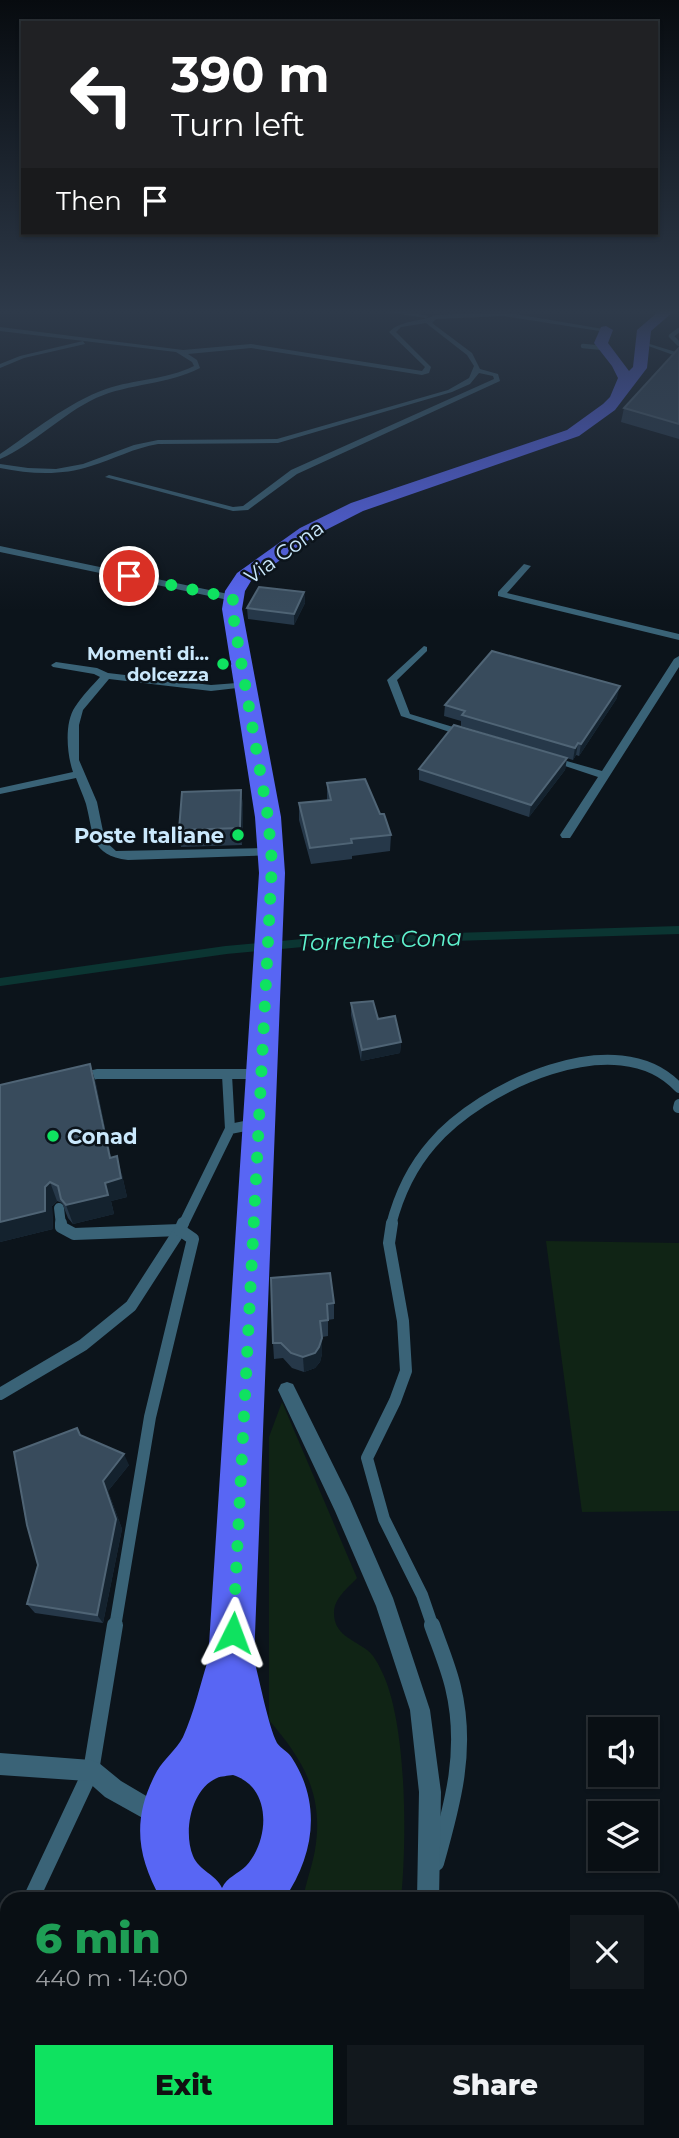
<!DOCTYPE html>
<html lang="en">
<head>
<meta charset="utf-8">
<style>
	body { margin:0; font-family:Montserrat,sans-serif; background:#12181d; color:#f1f3f6; height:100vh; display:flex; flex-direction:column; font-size:26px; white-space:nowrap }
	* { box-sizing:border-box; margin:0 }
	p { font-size:23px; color:#999ca0 }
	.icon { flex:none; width:38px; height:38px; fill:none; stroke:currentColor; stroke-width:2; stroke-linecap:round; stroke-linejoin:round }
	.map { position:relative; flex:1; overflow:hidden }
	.side { position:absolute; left:0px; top:1892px; width:679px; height:247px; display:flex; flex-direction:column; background:#090f14; border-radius:21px 21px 0 0; box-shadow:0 2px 5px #0004,0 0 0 2px #292f34 }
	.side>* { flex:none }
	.top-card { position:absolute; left:21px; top:21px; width:637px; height:214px; border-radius:0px; box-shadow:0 2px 5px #0004,0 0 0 2px #292f34; background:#202124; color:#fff; overflow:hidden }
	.buttons { position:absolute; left:588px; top:1717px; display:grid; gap:14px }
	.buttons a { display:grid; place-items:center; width:70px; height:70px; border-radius:0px; background:#090f14; box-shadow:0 2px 5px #0004,0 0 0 2px #292f34; font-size:35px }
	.pin { position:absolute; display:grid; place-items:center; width:60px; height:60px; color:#fff; margin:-30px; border:4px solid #fff; border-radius:50%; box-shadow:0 2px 7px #0007 }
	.me { position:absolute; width:77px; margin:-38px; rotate:3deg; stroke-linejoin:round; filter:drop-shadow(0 0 5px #0008) }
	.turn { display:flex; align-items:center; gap:24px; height:147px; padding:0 35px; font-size:32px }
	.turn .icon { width:91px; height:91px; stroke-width:2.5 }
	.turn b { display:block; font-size:49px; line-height:60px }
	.then { display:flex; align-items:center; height:66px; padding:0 35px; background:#0003; gap:14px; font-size:26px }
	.round { display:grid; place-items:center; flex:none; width:74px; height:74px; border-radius:0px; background:#12181d }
	.overview { display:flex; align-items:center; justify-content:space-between; height:119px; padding:0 35px }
	h1 { font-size:42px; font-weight:800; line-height:52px; color:#1e9e55 }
	.primary-button { display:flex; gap:14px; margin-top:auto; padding:14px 35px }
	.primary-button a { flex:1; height:80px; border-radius:0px; background:#0fe260; color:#111; font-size:28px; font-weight:800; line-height:80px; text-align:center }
	.primary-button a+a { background:#12181d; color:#f1f3f6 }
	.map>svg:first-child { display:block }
	.green { fill:#102415 }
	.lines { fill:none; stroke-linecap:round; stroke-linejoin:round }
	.stream { stroke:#0b3532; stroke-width:8 }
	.service-far3 { stroke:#3a6377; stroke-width:4.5 }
	.service-far2 { stroke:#3a6377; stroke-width:10 }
	.service-far1 { stroke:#3a6377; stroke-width:12 }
	.service { stroke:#3a6377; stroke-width:16 }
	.minor { fill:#3a6377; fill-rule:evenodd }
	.primary { fill:#5866f4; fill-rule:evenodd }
	.wall { fill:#263849 }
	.shaded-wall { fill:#14222e }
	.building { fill:#384b5c; stroke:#4f6475; stroke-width:2 }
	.route { stroke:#0fe260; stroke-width:12; stroke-dasharray:0 21.6 }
	.poi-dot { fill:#0fe260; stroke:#0c141b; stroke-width:2.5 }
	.labels { text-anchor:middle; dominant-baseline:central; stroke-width:5; stroke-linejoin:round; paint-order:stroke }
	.far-poi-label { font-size:18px; font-weight:bold; fill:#cae8fc; stroke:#0c141b; text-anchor:end }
	.street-label { font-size:21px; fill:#cae8fc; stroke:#0c141b }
	.poi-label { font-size:21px; font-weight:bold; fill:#cae8fc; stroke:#0c141b; text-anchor:end }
	.water-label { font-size:23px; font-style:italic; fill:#5ff4cf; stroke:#0c141b }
</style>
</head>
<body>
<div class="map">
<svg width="679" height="2138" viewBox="0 0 679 2138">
	<rect width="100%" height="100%" fill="#0c141b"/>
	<g class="green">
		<polygon points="546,1241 679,1243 679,1511 582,1512"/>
		<path d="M282 1402 357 1578C348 1588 334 1598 334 1613 334 1635 353 1639 367 1650 373 1654 379 1665 382 1672 407 1723 407 1841 401 1899H303C306 1882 312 1867 315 1850 324 1795 304 1761 269 1720V1437Z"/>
	</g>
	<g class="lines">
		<polyline class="stream" points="0,982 226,950 324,941 679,930"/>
		<g class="service-far3">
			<polyline points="679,330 671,336 679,344"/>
			<polyline points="583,346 604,348"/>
		</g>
		<g class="service-far2">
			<polyline points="227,1075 230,1129"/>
			<polyline points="84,1077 97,1074 257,1074"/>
			<polyline points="678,1108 679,1104"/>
			<polyline points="59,1208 61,1225"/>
			<polyline points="183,1225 230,1129 255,1124"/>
			<path d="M391 1225C399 1194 411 1168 432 1144 480 1087 618 1021 679 1088"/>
		</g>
		<g class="service-far1">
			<polyline points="61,1223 61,1227 74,1234 180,1230"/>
			<polyline points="392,1223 389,1243 403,1321 406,1371 395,1401 367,1458 384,1519 422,1595 433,1627"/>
			<polyline points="0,1394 83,1345 131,1306 180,1230"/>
			<polyline points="115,1627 150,1417 193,1239 180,1230 183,1223"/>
		</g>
		<g class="service">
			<path d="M432 1625C439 1645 448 1666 453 1687 468 1749 453 1803 436 1863"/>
			<polyline points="31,1899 91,1771 115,1625"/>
			<polyline points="0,1966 7,1951"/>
		</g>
		<g class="minor">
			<polygon points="386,312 407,312 429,316 426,318"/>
			<path d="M503 312 609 330 606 332 503 316 436 319 432 323 472 353 480 369 498 374 500 381 297 474 248 510 233 511 105 477 109 475 233 507 243 506 291 470 494 379 493 376 479 373 470 384 452 392 278 443 158 444C134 448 114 459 91 466 61 476 31 474 0 468V464L28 468 56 469 83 464 134 445 158 440 277 439 448 390 469 378 474 366 467 355 426 323 401 327 396 332 431 367 429 373 422 375 251 348 188 354 197 360 200 368C167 385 130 383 96 398 62 414 33 445 0 459V454C34 431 67 403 106 389 135 379 166 380 194 366L192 362 176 352 0 331V327L183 350 251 344 422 371 425 367 389 332C401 320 420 322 435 315Z"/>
			<polygon points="83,341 85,344 24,358 0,368 0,364 20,356"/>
			<polygon points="640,341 679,353 679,357 640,343"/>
			<polygon points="0,546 233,595 237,598 233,601 0,552"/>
			<polygon points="524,564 531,566 507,593 679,634 679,640 498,596 498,592"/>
			<polygon points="424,646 427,647 427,651 397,680 410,714 473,733 473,737 465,737 401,716 387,680"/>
			<polygon points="679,656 679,667 572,835 570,838 562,838 560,835 598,777 544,759 549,756 602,771 674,659"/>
			<path d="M56 662 97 668 108 673 211 685 250 682 251 684 246 687 211 691 109 679 83 710 79 725V760L97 802 105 841 116 851 272 848 276 849V855L128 860C90 855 94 835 86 804 83 795 79 786 76 778L0 794V788L73 772C67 755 64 723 75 707 82 696 92 686 100 677L94 674 53 667 51 665Z"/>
			<polygon points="287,1382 293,1384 349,1497 393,1598 430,1710 441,1792 439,1899 417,1899 419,1792 410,1710 376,1606 335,1511 278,1390 281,1384"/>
			<polygon points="0,1753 91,1760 99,1763 121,1781 165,1807 168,1815 165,1823 157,1826 105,1797 87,1781 0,1775"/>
			<polygon points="347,2132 373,2132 370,2138 344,2138"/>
		</g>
		<g class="primary">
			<path d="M658 312H673L651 331 647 368 615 410 579 436 363 511 314 536 251 581 245 591 242 609 281 817 285 873 254 1660C260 1681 268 1725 277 1743 281 1749 289 1752 292 1758 322 1804 314 1856 284 1899H161C136 1855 132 1817 157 1771 165 1758 176 1750 183 1737 194 1713 200 1685 208 1660L259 873 255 817 222 609 225 591 237 573 300 528 351 503 567 430 603 404 610 397 618 378 612 366 594 343 601 327 606 326 613 330 608 343 629 371 633 367 637 330ZM233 1775C272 1787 270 1840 246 1866 238 1874 227 1877 222 1888 216 1874 199 1871 193 1856 183 1832 191 1789 217 1778 221 1776 228 1776 233 1775Z"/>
			<polygon points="187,2132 243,2132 243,2138 185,2138"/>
		</g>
	</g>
	<g class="wall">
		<polygon points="679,348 679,439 621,422 624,408"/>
		<polygon points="304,592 305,603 294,625 248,619 247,608"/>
		<polygon points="617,698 579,756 576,755 573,760 461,726 461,721 444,716 445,705"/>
		<polygon points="567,758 565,770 529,817 419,780 419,769"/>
		<polygon points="327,783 380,814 391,835 390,851 352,856 352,859 311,864 299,820 299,803 327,800"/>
		<polygon points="241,790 243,807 242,845 181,847 179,830"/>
		<polygon points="351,1003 378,1019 401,1042 400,1053 361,1061 351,1015"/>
		<polygon points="90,1064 96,1084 111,1158 122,1175 127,1197 111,1201 114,1214 73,1224 68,1218 62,1203 57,1201 52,1206 53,1229 0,1242 0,1085"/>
		<polygon points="271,1278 334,1303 334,1319 328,1320 328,1336 322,1337 322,1354 320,1362 315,1368 304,1372 292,1368 283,1358 274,1359 273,1343"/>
		<polygon points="77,1428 81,1436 129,1465 108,1491 122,1529 103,1623 35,1613 27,1604"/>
	</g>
	<g class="shaded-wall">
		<polygon points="304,592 305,603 294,625 294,614"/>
		<polygon points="620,686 617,698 579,756 581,744"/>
		<polygon points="578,743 576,755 573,760 575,748"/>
		<polygon points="567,758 565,770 529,817 531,805"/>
		<polygon points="241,790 243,807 242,845 240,828"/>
		<polygon points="401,1042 400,1053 361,1061 362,1050"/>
		<polygon points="90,1064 96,1084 115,1177 110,1158"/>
		<polygon points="117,1156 122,1175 127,1197 111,1201 114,1214 73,1224 66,1205 105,1183"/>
		<polygon points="50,1182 57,1201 52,1206 53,1229 0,1242 0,1222"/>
		<polygon points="322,1338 322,1354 320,1362 315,1368 304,1372 303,1357"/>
		<polygon points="124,1454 129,1465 108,1491 122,1529 103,1623 97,1615 103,1481"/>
	</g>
	<g class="building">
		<polygon points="679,348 679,424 624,408"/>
		<polygon points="259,587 304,592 294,614 247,608"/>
		<polygon points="492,651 620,686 581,744 578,743 575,748 462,715 465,711 445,705"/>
		<polygon points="454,725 567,758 531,805 419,769"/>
		<polygon points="365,779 380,814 384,814 391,835 351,839 352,843 310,848 299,803 331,800 327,783"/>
		<polygon points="241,790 240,828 179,830 182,792"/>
		<polygon points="373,1001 378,1019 395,1016 401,1042 362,1050 351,1003"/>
		<polygon points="90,1064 110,1158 117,1156 121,1178 105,1183 108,1195 66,1205 61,1199 58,1186 50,1182 45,1187 45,1211 0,1222 0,1085"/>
		<polygon points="330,1273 334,1303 327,1304 328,1320 320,1321 322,1338 319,1347 315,1353 303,1357 291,1353 281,1343 273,1343 271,1278"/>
		<polygon points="77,1428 80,1435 124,1454 103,1481 116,1519 97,1615 27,1604 38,1565 27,1525 14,1452"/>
	</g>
	<linearGradient id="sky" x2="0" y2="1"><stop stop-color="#070b0f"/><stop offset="0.51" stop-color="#2e3a4a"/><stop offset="1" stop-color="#2e3a4a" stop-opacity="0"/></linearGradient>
	<rect width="679" height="611" fill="url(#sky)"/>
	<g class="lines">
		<polyline class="route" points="129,576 233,598 232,609 268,817 272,863 233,1633"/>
	</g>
	<g class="poi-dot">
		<circle cx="223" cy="664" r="7"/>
		<circle cx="238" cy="835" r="7"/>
		<circle cx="53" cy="1136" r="7"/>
	</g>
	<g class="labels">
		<g class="far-poi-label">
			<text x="209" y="654">Momenti di...<tspan x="209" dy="21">dolcezza</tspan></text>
		</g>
		<g class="street-label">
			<text transform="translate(284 552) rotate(-36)">Via Cona</text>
		</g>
		<g class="poi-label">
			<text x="224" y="835">Poste Italiane</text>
			<text x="67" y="1136" text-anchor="start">Conad</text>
		</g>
		<g class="water-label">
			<text transform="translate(380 940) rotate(-2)">Torrente Cona</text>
		</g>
	</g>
</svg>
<div class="buttons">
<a><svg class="icon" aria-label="sound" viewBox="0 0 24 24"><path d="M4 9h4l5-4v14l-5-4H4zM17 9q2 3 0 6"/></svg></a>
<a><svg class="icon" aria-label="layers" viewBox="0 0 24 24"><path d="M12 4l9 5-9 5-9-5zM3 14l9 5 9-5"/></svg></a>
</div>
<div class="pin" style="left:129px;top:576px;background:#d93025"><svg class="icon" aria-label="arrive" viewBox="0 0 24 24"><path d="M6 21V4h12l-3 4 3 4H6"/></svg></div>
<svg class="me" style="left:233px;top:1633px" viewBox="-20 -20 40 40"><path d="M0-17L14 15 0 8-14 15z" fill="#0fe260" stroke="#fff" stroke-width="4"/></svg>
<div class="top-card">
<div class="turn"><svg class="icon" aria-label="left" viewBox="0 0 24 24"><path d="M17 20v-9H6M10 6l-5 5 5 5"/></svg><div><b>390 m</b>Turn left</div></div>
<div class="then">Then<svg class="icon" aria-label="arrive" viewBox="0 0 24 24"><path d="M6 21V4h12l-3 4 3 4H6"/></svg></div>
</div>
<section class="side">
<div class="overview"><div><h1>6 min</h1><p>440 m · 14:00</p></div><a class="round"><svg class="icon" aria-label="close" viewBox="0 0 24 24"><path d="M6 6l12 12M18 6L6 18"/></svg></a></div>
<div class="primary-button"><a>Exit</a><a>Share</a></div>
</section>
</div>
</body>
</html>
